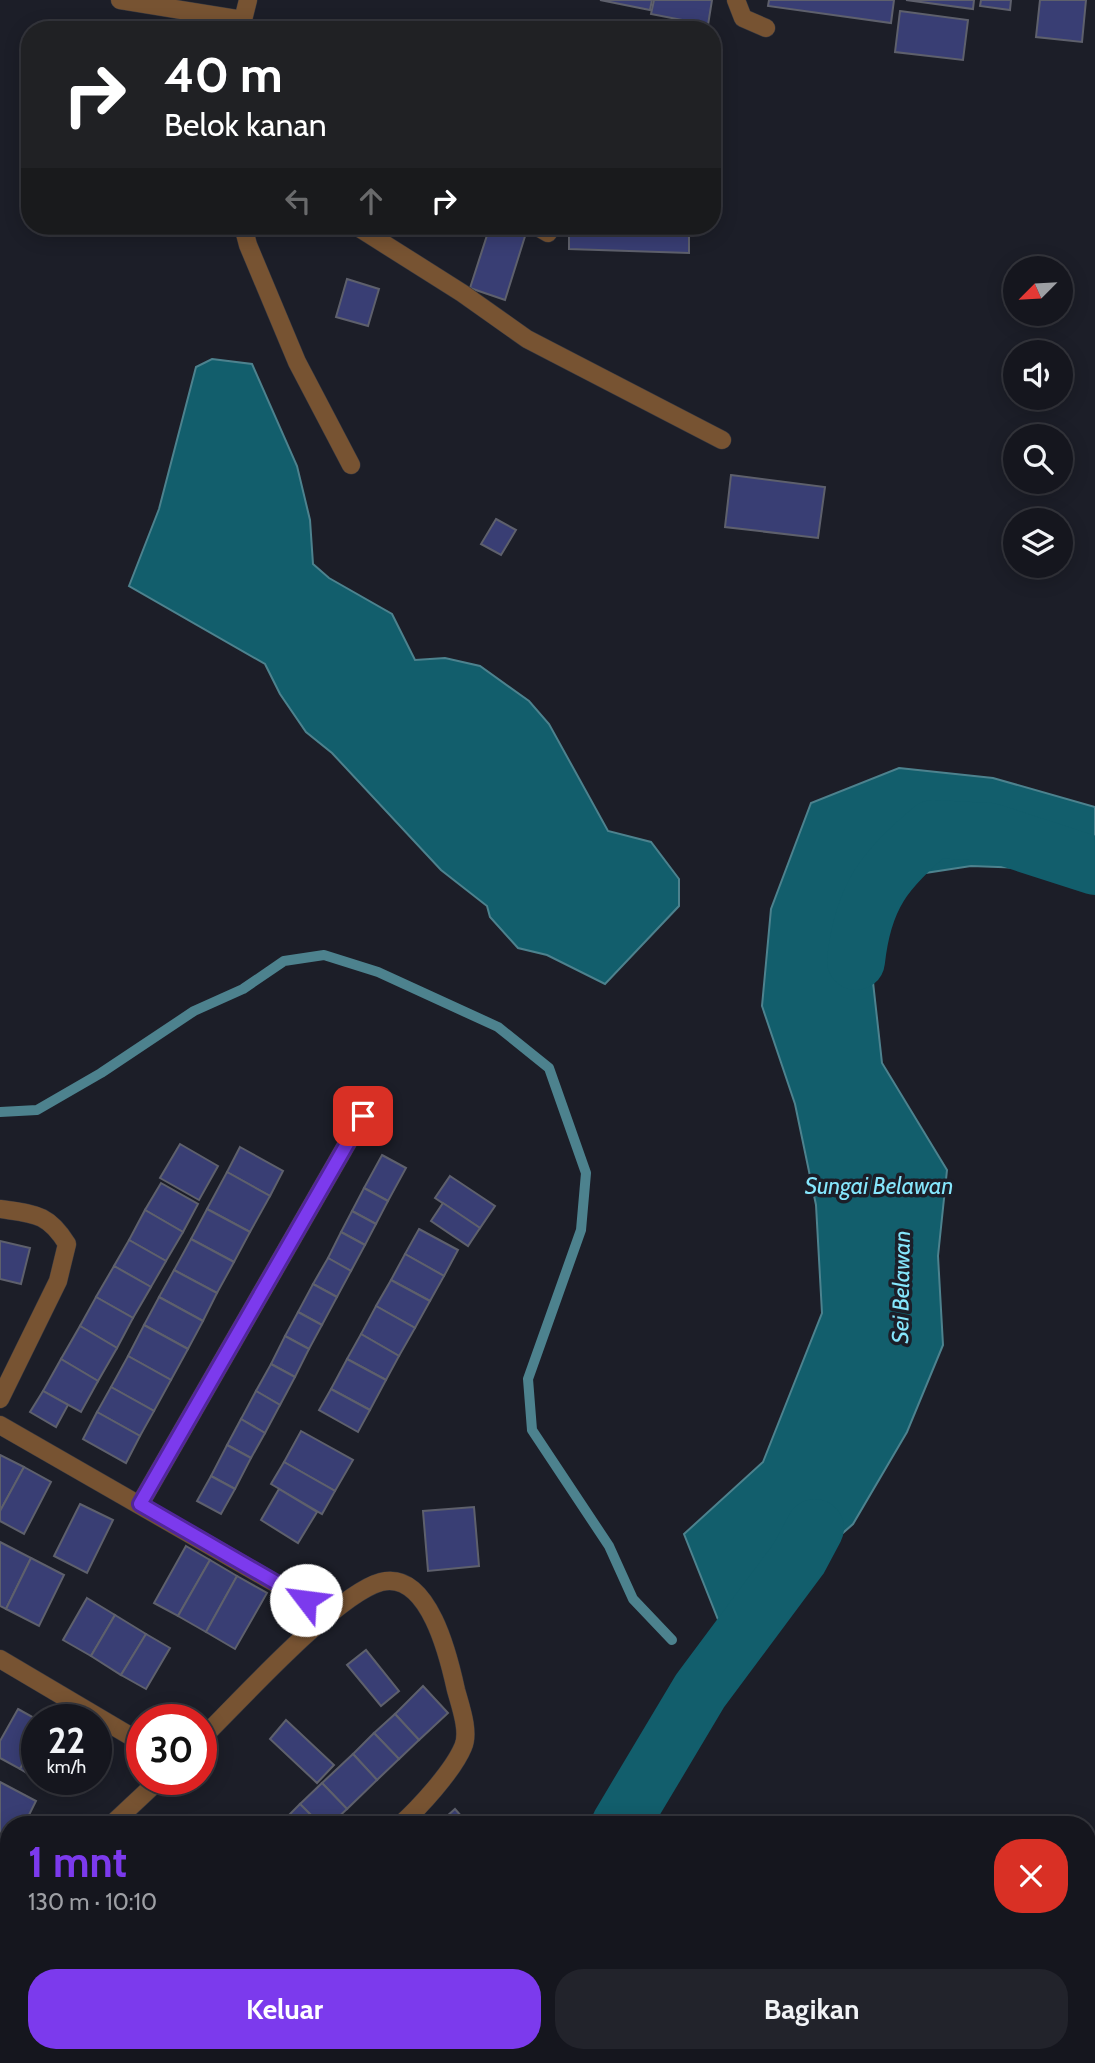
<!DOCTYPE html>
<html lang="id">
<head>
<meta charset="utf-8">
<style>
	body { margin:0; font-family:Cabin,sans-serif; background:#22232b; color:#f1f3f6; height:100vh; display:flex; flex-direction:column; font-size:26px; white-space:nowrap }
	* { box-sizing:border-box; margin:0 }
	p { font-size:23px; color:#9d9fa4 }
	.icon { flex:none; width:38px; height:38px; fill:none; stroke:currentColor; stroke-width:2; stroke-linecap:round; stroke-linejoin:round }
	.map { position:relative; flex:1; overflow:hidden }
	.sheet { position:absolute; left:0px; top:1816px; width:1096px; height:247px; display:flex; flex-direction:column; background:#15161e; border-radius:28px 28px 0 0; box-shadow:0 4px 18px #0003,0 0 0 2px #34353c }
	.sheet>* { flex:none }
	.guide { position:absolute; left:21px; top:21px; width:700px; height:214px; border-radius:28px; box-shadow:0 4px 18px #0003,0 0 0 2px #34353c; background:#202124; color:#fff; overflow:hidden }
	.needle { width:46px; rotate:246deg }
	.controls { position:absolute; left:1003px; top:256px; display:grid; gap:14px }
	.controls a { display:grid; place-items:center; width:70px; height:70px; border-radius:50%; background:#15161e; box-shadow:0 4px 18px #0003,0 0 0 2px #34353c; font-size:35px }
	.speed { position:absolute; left:21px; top:1704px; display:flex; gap:14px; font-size:35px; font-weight:700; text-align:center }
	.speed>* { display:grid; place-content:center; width:91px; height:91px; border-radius:50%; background:#15161e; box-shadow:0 4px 18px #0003,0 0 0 2px #34353c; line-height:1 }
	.speed small { font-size:18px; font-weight:400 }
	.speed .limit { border:10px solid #d22; background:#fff; color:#111 }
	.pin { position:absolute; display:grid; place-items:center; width:60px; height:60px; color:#fff; margin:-30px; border-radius:14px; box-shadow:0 4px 10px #0006 }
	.me { position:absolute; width:77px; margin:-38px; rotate:300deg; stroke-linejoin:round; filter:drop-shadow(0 0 5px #0008) }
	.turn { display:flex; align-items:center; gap:24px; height:147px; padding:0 28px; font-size:32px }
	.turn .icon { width:91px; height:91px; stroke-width:2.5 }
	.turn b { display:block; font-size:49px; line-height:60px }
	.lanes { display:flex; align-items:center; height:66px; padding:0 28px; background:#0003; justify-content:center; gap:35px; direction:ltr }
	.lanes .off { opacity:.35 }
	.round { display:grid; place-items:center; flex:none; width:74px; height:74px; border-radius:28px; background:#22232b }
	.overview { display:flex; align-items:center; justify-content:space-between; height:119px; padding:0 28px }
	h1 { font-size:42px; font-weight:700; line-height:52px; color:#7c3aed }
	.button { display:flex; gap:14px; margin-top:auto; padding:14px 28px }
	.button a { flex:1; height:80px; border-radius:28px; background:#7c3aed; color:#fff; font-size:28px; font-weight:700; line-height:80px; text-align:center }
	.button a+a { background:#22232b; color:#f1f3f6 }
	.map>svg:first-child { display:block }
	.water { fill:#125e6c; stroke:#4d828e; stroke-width:2 }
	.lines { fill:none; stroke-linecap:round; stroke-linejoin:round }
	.stream { stroke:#4d828e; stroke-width:10 }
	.river { stroke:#125e6c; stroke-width:58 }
	.building { fill:#393e74; stroke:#5e606c; stroke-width:2 }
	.minor-casing { stroke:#363841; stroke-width:19 }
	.minor { stroke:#775332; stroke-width:18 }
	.route-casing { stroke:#51269a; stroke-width:18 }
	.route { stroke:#7c3aed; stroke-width:12 }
	.labels { text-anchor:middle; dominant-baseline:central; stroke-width:7; stroke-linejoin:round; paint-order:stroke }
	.water-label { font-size:23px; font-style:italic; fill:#86e7fd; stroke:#1c1e28 }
</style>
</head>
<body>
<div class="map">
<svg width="1095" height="2063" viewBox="0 0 1095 2063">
	<rect width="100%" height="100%" fill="#1c1e28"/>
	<g class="water">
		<polygon points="212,359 252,364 297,466 310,520 313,564 329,578 392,614 415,660 445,658 480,666 529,701 549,724 608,831 651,842 679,879 679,906 605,984 547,955 518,948 490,917 487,906 441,870 332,753 306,732 280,694 265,664 129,586 159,509 196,367"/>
		<polygon points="899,768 993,778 1095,807 1095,885 1055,869 971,866 880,880 869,946 882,1063 947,1170 938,1256 943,1345 907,1432 853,1524 725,1637 684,1534 763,1462 822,1313 816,1205 795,1104 762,1006 771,909 811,803"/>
	</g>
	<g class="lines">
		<polyline class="stream" points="0,1112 37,1110 101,1073 194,1011 243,989 284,961 324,955 378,972 498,1027 549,1068 586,1173 581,1230 528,1379 532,1430 609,1546 633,1599 672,1640"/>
		<g class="river">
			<path d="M856 961C863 896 885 869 933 829L990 832 1095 866"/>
			<polyline points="620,1825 700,1691 799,1558 815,1528"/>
			<polyline points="402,2063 411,2054"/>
		</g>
	</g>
	<g class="building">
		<polygon points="600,0 652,0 650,10"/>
		<polygon points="654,0 712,0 708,25 651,14"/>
		<polygon points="769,0 894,0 891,23 768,6"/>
		<polygon points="906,0 974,0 973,9"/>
		<polygon points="981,0 1011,0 1010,10 980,6"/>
		<polygon points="1040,0 1086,0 1082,42 1036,37"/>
		<polygon points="900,11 968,20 963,60 895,52"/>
		<polygon points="490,226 515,226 527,230 505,300 470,288"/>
		<polygon points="569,226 689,226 689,253 569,249"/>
		<polygon points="347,279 379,289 368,326 336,317"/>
		<polygon points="731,475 825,487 818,538 725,527"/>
		<polygon points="496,519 516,530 501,555 481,544"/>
		<polygon points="180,1144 218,1166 199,1200 160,1178"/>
		<polygon points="240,1147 283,1171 270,1196 227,1172"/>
		<polygon points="382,1155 406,1168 388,1201 364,1188"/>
		<polygon points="227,1172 270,1196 250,1232 207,1209"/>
		<polygon points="450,1176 495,1206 480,1228 435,1198"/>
		<polygon points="161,1183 198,1204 183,1232 145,1210"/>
		<polygon points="364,1188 388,1201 376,1224 352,1211"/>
		<polygon points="443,1203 480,1228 468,1246 431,1221"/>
		<polygon points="207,1209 250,1232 234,1262 191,1239"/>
		<polygon points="145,1210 183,1232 166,1261 129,1240"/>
		<polygon points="352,1211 376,1224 365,1245 341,1232"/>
		<polygon points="419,1229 458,1250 444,1276 405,1254"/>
		<polygon points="341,1232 365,1245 351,1271 328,1258"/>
		<polygon points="191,1239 234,1262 217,1293 174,1270"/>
		<polygon points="129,1240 166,1261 151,1287 114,1266"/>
		<polygon points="0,1241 30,1248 21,1284 0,1279"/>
		<polygon points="405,1254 444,1276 430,1301 391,1280"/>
		<polygon points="328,1258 351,1271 337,1297 313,1284"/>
		<polygon points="114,1266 151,1287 133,1318 96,1297"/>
		<polygon points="174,1270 217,1293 203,1321 159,1297"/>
		<polygon points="391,1280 430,1301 415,1328 376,1306"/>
		<polygon points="313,1284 337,1297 322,1325 298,1312"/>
		<polygon points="96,1297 133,1318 117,1348 80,1326"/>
		<polygon points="159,1297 203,1321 188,1349 144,1325"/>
		<polygon points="376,1306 415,1328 399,1356 361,1334"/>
		<polygon points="298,1312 322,1325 309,1349 285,1336"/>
		<polygon points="144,1325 188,1349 171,1380 128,1356"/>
		<polygon points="80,1326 117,1348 98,1381 61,1359"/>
		<polygon points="361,1334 399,1356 386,1380 347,1359"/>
		<polygon points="285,1336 309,1349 295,1377 271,1364"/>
		<polygon points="128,1356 171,1380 154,1411 111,1387"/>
		<polygon points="61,1359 98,1381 81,1412 43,1391"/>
		<polygon points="347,1359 386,1380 370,1410 331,1389"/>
		<polygon points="271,1364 295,1377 280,1405 256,1391"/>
		<polygon points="111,1387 154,1411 140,1436 97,1412"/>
		<polygon points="331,1389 370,1410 358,1432 319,1410"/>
		<polygon points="43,1391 68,1405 56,1427 30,1412"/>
		<polygon points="256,1391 280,1405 265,1433 241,1419"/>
		<polygon points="97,1412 140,1436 126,1463 83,1439"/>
		<polygon points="241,1419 265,1433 251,1458 227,1445"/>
		<polygon points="301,1431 353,1460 335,1491 284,1462"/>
		<polygon points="227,1445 251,1458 235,1489 211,1476"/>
		<polygon points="0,1455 24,1467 0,1511"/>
		<polygon points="284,1462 335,1491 322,1514 271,1484"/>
		<polygon points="24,1467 51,1482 24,1534 0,1521 0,1511"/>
		<polygon points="211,1476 235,1489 221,1514 197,1501"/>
		<polygon points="279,1489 317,1512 298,1543 261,1520"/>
		<polygon points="80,1504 113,1520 87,1573 54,1556"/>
		<polygon points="474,1507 479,1566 428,1571 423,1511"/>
		<polygon points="0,1542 31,1558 6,1609 0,1606"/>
		<polygon points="186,1546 210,1560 178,1616 154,1603"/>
		<polygon points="31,1558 64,1575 39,1626 6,1609"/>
		<polygon points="210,1560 237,1576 206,1632 178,1616"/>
		<polygon points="237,1576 267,1593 235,1649 206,1632"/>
		<polygon points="87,1598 115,1615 91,1656 63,1640"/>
		<polygon points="115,1615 146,1634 121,1675 91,1656"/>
		<polygon points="146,1634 170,1648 146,1689 121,1675"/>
		<polygon points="366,1650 399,1691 381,1706 347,1665"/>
		<polygon points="423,1686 448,1713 419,1740 395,1714"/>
		<polygon points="18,1709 38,1720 37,1740 20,1769 0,1758 0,1741"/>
		<polygon points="395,1714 419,1740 399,1759 374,1733"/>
		<polygon points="286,1720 334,1765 317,1783 270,1739"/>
		<polygon points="374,1733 399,1759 377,1780 353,1754"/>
		<polygon points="37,1740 37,1779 20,1769"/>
		<polygon points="353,1754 377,1780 347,1809 322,1783"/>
		<polygon points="0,1782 36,1801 24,1825 9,1825 9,1853 0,1848"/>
		<polygon points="322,1783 347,1809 330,1825 321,1825 300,1804"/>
		<polygon points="300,1804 321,1825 280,1824"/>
		<polygon points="455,1809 469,1825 437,1825"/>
		<polygon points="9,1999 9,2035 0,2026 0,2008"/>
		<polygon points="0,2026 9,2035 9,2053 0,2061"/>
		<polygon points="39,2054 51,2054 59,2063 30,2063"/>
		<polygon points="51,2054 91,2054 82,2063 59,2063"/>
	</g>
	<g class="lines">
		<defs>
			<g id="minor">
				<polyline points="120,0 243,20 248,0"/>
				<polyline points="736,0 743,18 766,28"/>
				<polyline points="243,226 248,245 297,362 351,465"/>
				<polyline points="356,226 462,293 527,339 722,440"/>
				<polyline points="536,226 548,233"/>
				<path d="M0 1209C34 1214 48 1213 67 1244L58 1281 0 1399"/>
				<polyline points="0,1425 329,1614"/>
				<polyline points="140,1504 363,1116"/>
				<polyline points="0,1659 142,1743"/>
				<path d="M201 1739C239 1702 336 1594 381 1582 429 1570 449 1658 456 1690 460 1705 470 1732 463 1747 453 1771 419 1808 400 1825"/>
				<polyline points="111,1825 159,1780"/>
				<polyline points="0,1886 9,1890"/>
				<polyline points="0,1929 9,1921"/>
				<polyline points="140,2063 149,2054"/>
			</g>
		</defs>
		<use href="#minor" class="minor-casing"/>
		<use href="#minor" class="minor"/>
	</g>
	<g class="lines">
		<defs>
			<polyline id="route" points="306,1600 140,1504 363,1116"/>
		</defs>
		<use href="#route" class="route-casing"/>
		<use href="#route" class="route"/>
	</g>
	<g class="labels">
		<g class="water-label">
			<text x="879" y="1186">Sungai Belawan</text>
			<text transform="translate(901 1287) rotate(-89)">Sei Belawan</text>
		</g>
	</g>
</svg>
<div class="controls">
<a><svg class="needle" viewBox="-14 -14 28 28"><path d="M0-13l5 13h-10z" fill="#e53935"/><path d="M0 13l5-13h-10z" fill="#9d9fa4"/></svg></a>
<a><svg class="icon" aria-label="sound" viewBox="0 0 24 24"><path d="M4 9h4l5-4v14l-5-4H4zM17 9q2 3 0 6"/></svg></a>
<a><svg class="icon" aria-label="search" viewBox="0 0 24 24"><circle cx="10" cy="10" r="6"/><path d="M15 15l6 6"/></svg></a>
<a><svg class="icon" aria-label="layers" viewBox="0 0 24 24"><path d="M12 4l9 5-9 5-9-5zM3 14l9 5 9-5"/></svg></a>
</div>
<div class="speed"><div>22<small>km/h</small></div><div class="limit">30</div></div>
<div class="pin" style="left:363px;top:1116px;background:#d93025"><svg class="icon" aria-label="arrive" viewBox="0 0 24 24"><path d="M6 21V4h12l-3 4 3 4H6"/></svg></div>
<svg class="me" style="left:306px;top:1600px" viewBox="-20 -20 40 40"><circle r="19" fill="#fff"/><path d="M0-13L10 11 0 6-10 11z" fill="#7c3aed"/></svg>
<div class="guide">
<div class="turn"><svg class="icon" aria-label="right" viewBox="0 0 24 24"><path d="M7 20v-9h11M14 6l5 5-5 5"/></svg><div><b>40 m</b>Belok kanan</div></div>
<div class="lanes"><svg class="icon off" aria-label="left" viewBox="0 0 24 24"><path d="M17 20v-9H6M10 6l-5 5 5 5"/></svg><svg class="icon off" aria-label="ahead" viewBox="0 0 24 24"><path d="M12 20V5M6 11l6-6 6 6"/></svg><svg class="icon" aria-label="right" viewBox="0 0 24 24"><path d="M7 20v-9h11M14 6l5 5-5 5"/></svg></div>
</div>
<section class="sheet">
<div class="overview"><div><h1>1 mnt</h1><p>130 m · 10:10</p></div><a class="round" style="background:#d93025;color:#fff"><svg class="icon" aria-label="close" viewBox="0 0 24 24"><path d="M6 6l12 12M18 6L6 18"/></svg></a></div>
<div class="button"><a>Keluar</a><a>Bagikan</a></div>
</section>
</div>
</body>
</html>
